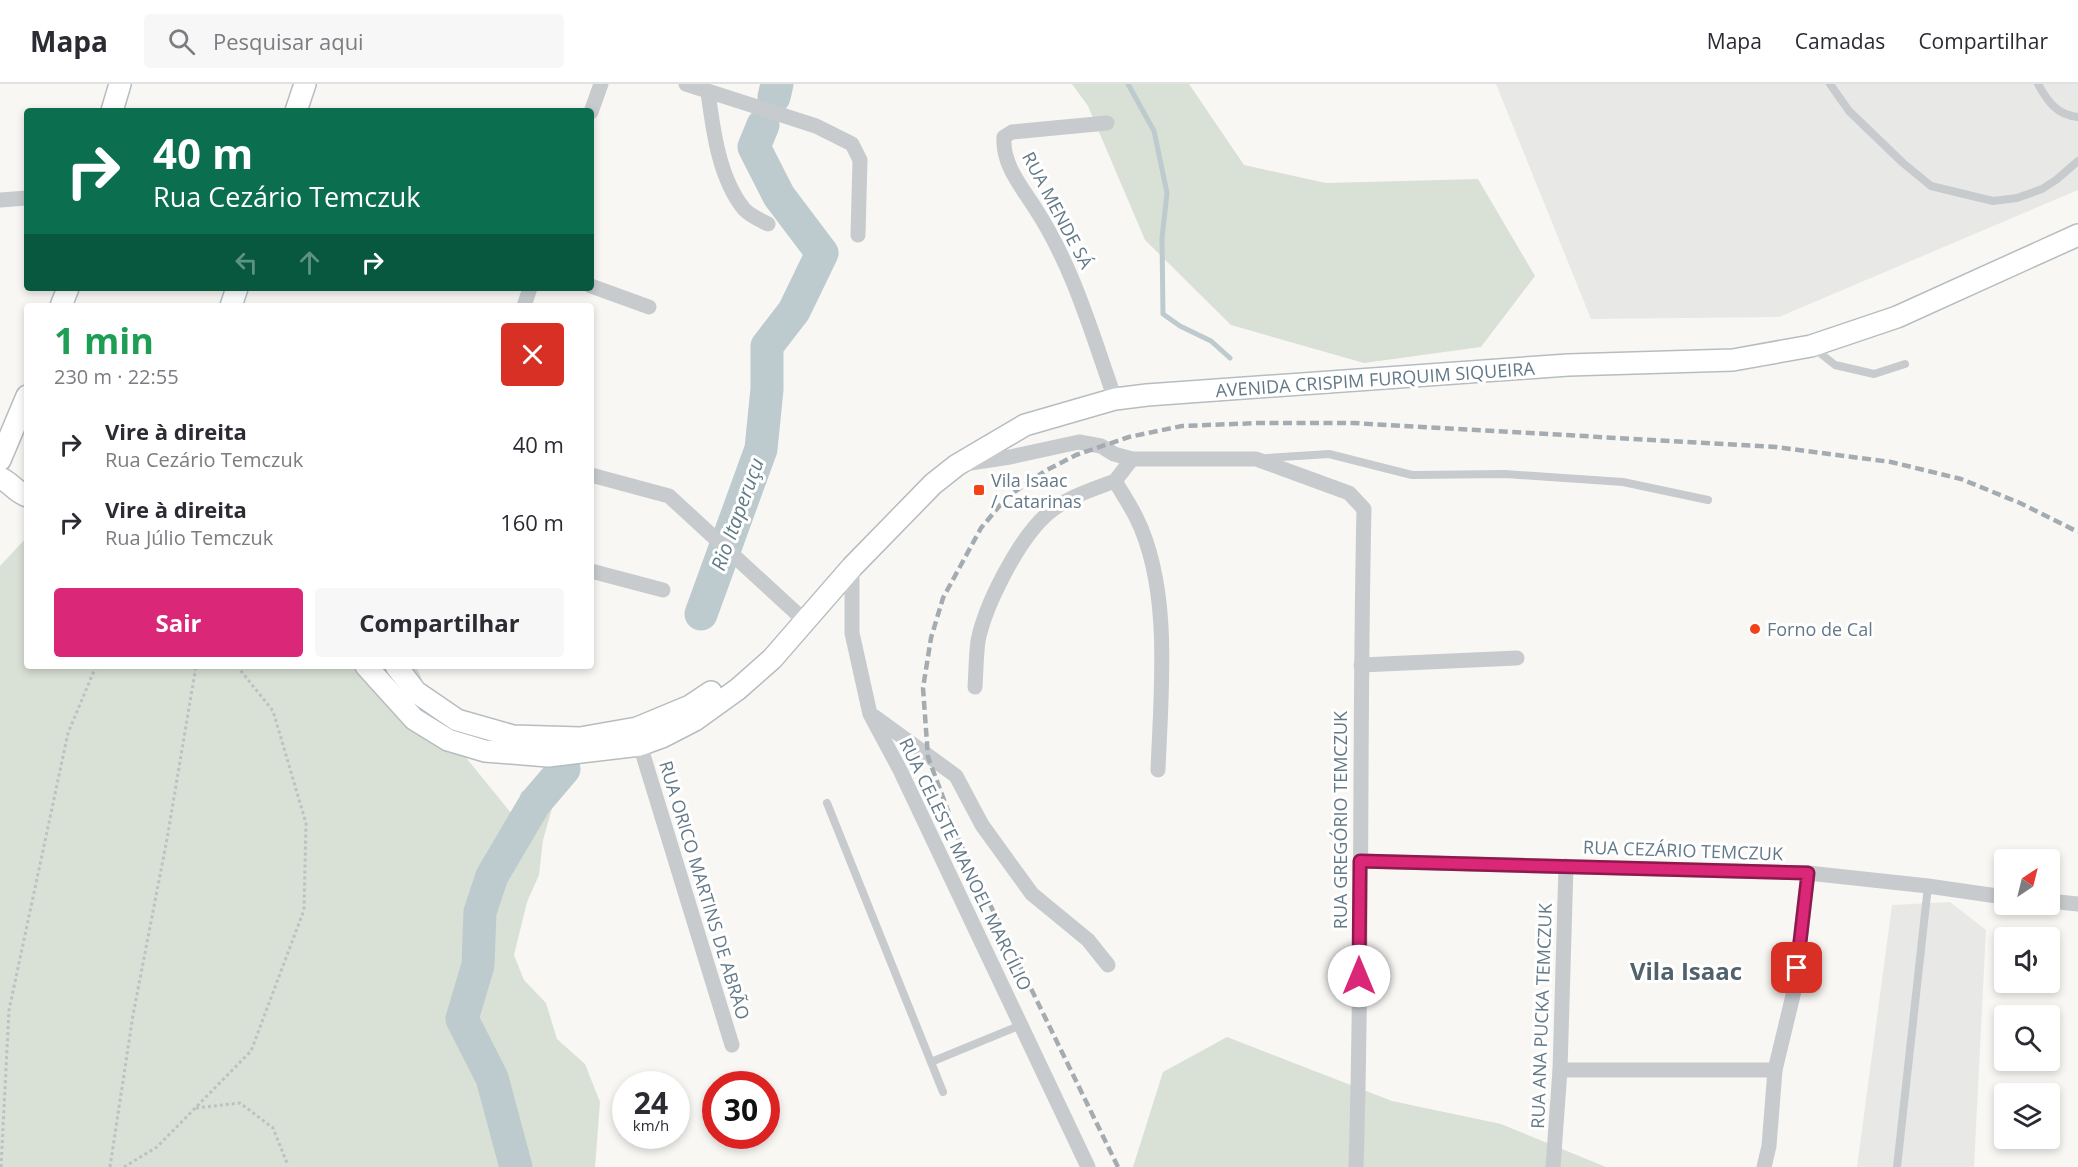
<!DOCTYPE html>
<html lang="pt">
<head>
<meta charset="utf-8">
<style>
	body { margin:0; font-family:"Open Sans",sans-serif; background:#f7f7f7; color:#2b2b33; height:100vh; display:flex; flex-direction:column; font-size:22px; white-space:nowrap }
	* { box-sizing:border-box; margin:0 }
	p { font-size:20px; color:#7c7c81 }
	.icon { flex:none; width:33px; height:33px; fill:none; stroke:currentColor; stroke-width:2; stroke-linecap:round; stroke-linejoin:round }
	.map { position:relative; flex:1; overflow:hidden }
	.drawer { position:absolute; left:24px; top:219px; width:570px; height:366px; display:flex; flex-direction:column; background:#fff; border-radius:6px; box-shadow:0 3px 9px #0003 }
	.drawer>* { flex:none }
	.hud { position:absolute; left:24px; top:24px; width:570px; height:183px; border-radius:6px; box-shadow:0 3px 9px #0003; background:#0b6e4f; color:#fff; overflow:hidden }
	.needle { width:39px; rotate:35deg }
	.tools { position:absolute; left:1994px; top:765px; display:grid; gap:12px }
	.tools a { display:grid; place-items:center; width:66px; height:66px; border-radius:6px; background:#fff; box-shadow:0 3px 9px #0003; font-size:30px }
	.speed { position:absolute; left:612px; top:987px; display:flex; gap:12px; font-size:30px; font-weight:700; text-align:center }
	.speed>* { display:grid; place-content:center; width:78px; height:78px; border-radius:50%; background:#fff; box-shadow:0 3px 9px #0003; line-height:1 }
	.speed small { font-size:15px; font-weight:400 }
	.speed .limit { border:9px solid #d22; background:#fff; color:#111 }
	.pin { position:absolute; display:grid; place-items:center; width:51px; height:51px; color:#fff; margin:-26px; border-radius:12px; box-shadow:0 3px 9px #0006 }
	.me { position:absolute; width:66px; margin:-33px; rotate:0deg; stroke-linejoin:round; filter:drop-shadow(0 0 4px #0008) }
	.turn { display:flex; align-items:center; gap:21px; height:126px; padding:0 30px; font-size:27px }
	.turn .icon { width:78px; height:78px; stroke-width:2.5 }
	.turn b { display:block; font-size:42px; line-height:51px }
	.lanes { display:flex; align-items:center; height:57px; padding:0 30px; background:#0003; justify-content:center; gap:30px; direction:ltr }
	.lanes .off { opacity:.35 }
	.round { display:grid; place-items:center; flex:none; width:63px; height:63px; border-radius:6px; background:#f7f7f7 }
	.overview { display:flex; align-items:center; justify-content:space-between; height:102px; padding:0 30px }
	h1 { font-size:36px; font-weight:700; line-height:45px; color:#1e9e55 }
	.action { display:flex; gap:12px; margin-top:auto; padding:12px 30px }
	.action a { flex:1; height:69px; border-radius:6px; background:#db2777; color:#fff; font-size:24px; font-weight:700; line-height:69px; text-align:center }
	.action a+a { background:#f7f7f7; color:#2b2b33 }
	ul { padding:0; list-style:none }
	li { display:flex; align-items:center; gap:18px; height:78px; padding:0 30px }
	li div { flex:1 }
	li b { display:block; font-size:22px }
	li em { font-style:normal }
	header { display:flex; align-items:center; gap:36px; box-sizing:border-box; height:84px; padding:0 30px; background:#fff; border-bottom:2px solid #e1e1e2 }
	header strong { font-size:28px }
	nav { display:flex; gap:33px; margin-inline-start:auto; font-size:21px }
	.search { width:420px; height:54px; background:#f7f7f7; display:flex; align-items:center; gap:15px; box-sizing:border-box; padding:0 21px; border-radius:6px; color:#7c7c81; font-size:22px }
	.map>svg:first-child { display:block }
	.built { fill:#e8e9e7 }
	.green { fill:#d9e0d5 }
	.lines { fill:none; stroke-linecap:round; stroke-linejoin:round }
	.stream { stroke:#bdcace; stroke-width:5 }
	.river { stroke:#bdcace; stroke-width:33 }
	.secondary-casing { stroke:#b6bdc1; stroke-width:24 }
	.path { stroke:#bec1c3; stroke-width:3; stroke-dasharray:3 3; stroke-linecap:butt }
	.lane { stroke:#c7cbce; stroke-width:8 }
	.street { stroke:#c7cbce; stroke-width:15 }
	.secondary { stroke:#fff; stroke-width:21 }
	.rail { stroke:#a4acb2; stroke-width:4.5; stroke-dasharray:9 4.5; stroke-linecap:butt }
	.route-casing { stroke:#8e194d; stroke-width:15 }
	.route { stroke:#db2777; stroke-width:10 }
	.poi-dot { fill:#f44218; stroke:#fff; stroke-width:2 }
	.labels { text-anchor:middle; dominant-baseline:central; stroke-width:6; stroke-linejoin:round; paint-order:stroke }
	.street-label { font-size:18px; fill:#637988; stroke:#fff }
	.poi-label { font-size:18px; fill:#637988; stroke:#fff; text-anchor:start }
	.water-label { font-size:20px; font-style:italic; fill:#5f7b84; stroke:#fff }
	.district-label { font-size:24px; font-weight:bold; fill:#52626c; stroke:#fff }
</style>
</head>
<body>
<header>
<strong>Mapa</strong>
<div class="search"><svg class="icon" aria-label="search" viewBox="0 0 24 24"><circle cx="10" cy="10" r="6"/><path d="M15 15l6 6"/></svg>Pesquisar aqui</div>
<nav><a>Mapa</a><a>Camadas</a><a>Compartilhar</a></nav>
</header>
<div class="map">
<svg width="2078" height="1083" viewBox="0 0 2078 1083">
	<rect width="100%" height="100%" fill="#f8f7f4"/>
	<g class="built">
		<polygon points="1496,0 2078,0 2078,106 1779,233 1591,235"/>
		<polygon points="1950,818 1986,846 1974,1083 1857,1083 1892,821"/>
	</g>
	<g class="green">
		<polygon points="1072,0 1189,0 1244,81 1326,99 1478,95 1535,192 1481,263 1364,279 1231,241 1145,156 1088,22"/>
		<polygon points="27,453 27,582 413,582 418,586 441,643 516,735 521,708 563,686 543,756 539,791 527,818 514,871 524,896 546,919 557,955 585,980 600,1018 595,1083 0,1083 0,482"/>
		<polygon points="1227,953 1392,1017 1501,1040 1606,1083 1133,1083 1163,988"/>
	</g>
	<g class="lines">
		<polyline class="stream" points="1128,0 1154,47 1167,109 1162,154 1163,230 1180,242 1211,257 1230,274"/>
		<g class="river">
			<polyline points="774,13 777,0"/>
			<polyline points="701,530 761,365 767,305 767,262 794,227 822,169 779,112 754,63 763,41"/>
			<polyline points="516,1083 492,994 462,935 478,881 480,828 492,792 535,719 564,685"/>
		</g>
		<defs>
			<g id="secondary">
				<polyline points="112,27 120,0"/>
				<polyline points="296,27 305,0"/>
				<polyline points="61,222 68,204"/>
				<polyline points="231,222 237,204"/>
				<polyline points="0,376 27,312"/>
				<path d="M0 394C12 399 14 407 27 412"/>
				<polyline points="366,582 414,635 448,656 485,667 548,672 640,661 662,653 695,636 738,605 772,575 852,483 933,400 957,381 1025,341 1115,315 1147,311 1568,281 1733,276 1811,262 1897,233 2078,151"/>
				<polyline points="396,582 416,608 457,636 513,652 580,654 637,644 690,622 711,608"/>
			</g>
		</defs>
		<use href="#secondary" class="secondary-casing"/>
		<g class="path">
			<polyline points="196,1024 240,1019 273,1044 287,1079"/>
			<polyline points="1,1083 9,926 68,649 96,582"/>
			<polyline points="110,1083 133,931 167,755 196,582"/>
			<polyline points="124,1083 157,1063 251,967 304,826 306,739 273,627 237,582"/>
		</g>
		<g class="lane">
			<polyline points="1830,0 1849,27 1903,79 1931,102 1993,117 2017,114 2042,105 2056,96 2078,77"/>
			<path d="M2038 0C2048 18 2057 31 2078 33"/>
			<polyline points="1815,265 1835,281 1874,290 1905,280"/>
			<polyline points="1267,374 1329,370 1412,391 1505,390 1623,398 1708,416"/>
			<polyline points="827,719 943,1008"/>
			<polyline points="931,978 1021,941"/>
			<polyline points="1897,1083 1928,802"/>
		</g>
		<g class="street">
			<polyline points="686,0 816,42 852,60 860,76 858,151"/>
			<path d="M708 8C713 46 719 94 744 125 749 131 760 136 768 140"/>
			<polyline points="591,28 601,0"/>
			<path d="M1107 39 1012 48 1004 53C1002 80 1021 102 1035 124 1073 182 1092 250 1115 315"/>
			<polyline points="0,116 27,114"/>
			<polyline points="591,202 649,223"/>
			<polyline points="524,222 530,204"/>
			<path d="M1132 375 1115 397C1122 409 1130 421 1136 433 1172 505 1161 607 1158 686"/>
			<path d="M964 380 1010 373 1079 358 1101 362 1114 370 1132 375H1256L1349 409 1364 425C1359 644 1363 864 1356 1083"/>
			<polyline points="591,391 669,412 805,537"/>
			<polyline points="852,483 852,549 870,630 900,686 1088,1083"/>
			<polyline points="591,487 663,506"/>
			<polyline points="1361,581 1517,574"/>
			<path d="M975 603C976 588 976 572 978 557 985 521 1018 457 1045 432 1064 414 1091 406 1115 397"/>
			<polyline points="875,633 956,692 982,741 1032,810 1088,856 1108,881"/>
			<polyline points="640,661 732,961"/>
			<polyline points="1360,777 1808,789 1928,802 2004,813"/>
			<polyline points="2049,817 2078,820"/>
			<polyline points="1560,986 1775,986"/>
			<polyline points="1553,1083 1560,986 1566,782"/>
			<polyline points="1764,1083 1769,1062 1775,986 1794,907 1808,789"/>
		</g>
		<use href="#secondary" class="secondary"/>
		<polyline class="rail" points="1118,1083 960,759 928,673 923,604 931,554 943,514 981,444 1007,413 1045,387 1076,371 1129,353 1182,342 1259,339 1353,339 1776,363 1891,378 1961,395 2020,419 2078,448"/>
	</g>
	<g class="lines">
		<defs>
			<polyline id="route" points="1359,892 1360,777 1808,789 1797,884"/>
		</defs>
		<use href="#route" class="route-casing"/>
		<use href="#route" class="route"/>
	</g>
	<g class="poi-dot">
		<rect x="973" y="400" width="12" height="12" rx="3"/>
		<circle cx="1755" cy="545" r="6"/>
	</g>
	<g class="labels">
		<g class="street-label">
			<text transform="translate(1058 126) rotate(62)">RUA MENDE SÁ</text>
			<text transform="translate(1375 295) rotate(-4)">AVENIDA CRISPIM FURQUIM SIQUEIRA</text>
			<text transform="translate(1340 736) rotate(-90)">RUA GREGÓRIO TEMCZUK</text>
			<text transform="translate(1683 766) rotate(2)">RUA CEZÁRIO TEMCZUK</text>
			<text transform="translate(966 780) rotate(64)">RUA CELESTE MANOEL MARCÍLIO</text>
			<text transform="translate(705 806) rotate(73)">RUA ORICO MARTINS DE ABRÃO</text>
			<text transform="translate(1541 932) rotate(-88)">RUA ANA PUCKA TEMCZUK</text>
		</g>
		<g class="poi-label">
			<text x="991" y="396">Vila Isaac<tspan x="991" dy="21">/ Catarinas</tspan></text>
			<text x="1767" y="545">Forno de Cal</text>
		</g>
		<g class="water-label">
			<text transform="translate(737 430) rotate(-70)">Rio Itaperuçu</text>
		</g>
		<g class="district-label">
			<text x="1686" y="886">Vila Isaac</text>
		</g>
	</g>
</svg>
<div class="tools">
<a><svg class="needle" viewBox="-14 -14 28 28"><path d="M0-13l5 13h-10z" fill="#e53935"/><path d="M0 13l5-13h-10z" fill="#7c7c81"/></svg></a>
<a><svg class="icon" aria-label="sound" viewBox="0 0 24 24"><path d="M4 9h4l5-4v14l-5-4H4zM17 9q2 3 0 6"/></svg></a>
<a><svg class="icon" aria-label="search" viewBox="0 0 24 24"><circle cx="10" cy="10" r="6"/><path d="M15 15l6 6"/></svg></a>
<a><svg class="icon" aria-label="layers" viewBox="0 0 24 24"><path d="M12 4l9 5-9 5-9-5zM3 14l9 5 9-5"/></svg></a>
</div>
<div class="speed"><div>24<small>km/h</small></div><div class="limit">30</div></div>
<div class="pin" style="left:1797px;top:884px;background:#d93025"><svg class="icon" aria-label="arrive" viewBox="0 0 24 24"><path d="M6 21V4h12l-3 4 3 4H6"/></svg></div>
<svg class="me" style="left:1359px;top:892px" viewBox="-20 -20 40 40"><circle r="19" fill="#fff"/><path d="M0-13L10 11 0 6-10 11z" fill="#db2777"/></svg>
<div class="hud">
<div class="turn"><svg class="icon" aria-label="right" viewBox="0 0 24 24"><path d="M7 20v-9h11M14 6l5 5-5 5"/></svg><div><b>40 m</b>Rua Cezário Temczuk</div></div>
<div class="lanes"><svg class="icon off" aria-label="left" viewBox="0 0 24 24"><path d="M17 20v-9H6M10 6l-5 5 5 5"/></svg><svg class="icon off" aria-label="ahead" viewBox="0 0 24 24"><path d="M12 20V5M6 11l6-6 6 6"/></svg><svg class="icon" aria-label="right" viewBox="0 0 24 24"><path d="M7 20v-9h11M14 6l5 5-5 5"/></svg></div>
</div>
<section class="drawer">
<div class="overview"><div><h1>1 min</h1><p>230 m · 22:55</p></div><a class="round" style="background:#d93025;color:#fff"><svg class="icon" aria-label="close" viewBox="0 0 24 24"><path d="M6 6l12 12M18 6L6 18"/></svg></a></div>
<ul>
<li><svg class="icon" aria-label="right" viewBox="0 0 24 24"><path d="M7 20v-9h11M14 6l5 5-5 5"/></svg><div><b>Vire à direita</b><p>Rua Cezário Temczuk</p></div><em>40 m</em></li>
<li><svg class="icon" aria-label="right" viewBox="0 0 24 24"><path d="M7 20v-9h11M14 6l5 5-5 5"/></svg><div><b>Vire à direita</b><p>Rua Júlio Temczuk</p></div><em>160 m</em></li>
</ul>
<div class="action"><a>Sair</a><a>Compartilhar</a></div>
</section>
</div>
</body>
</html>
